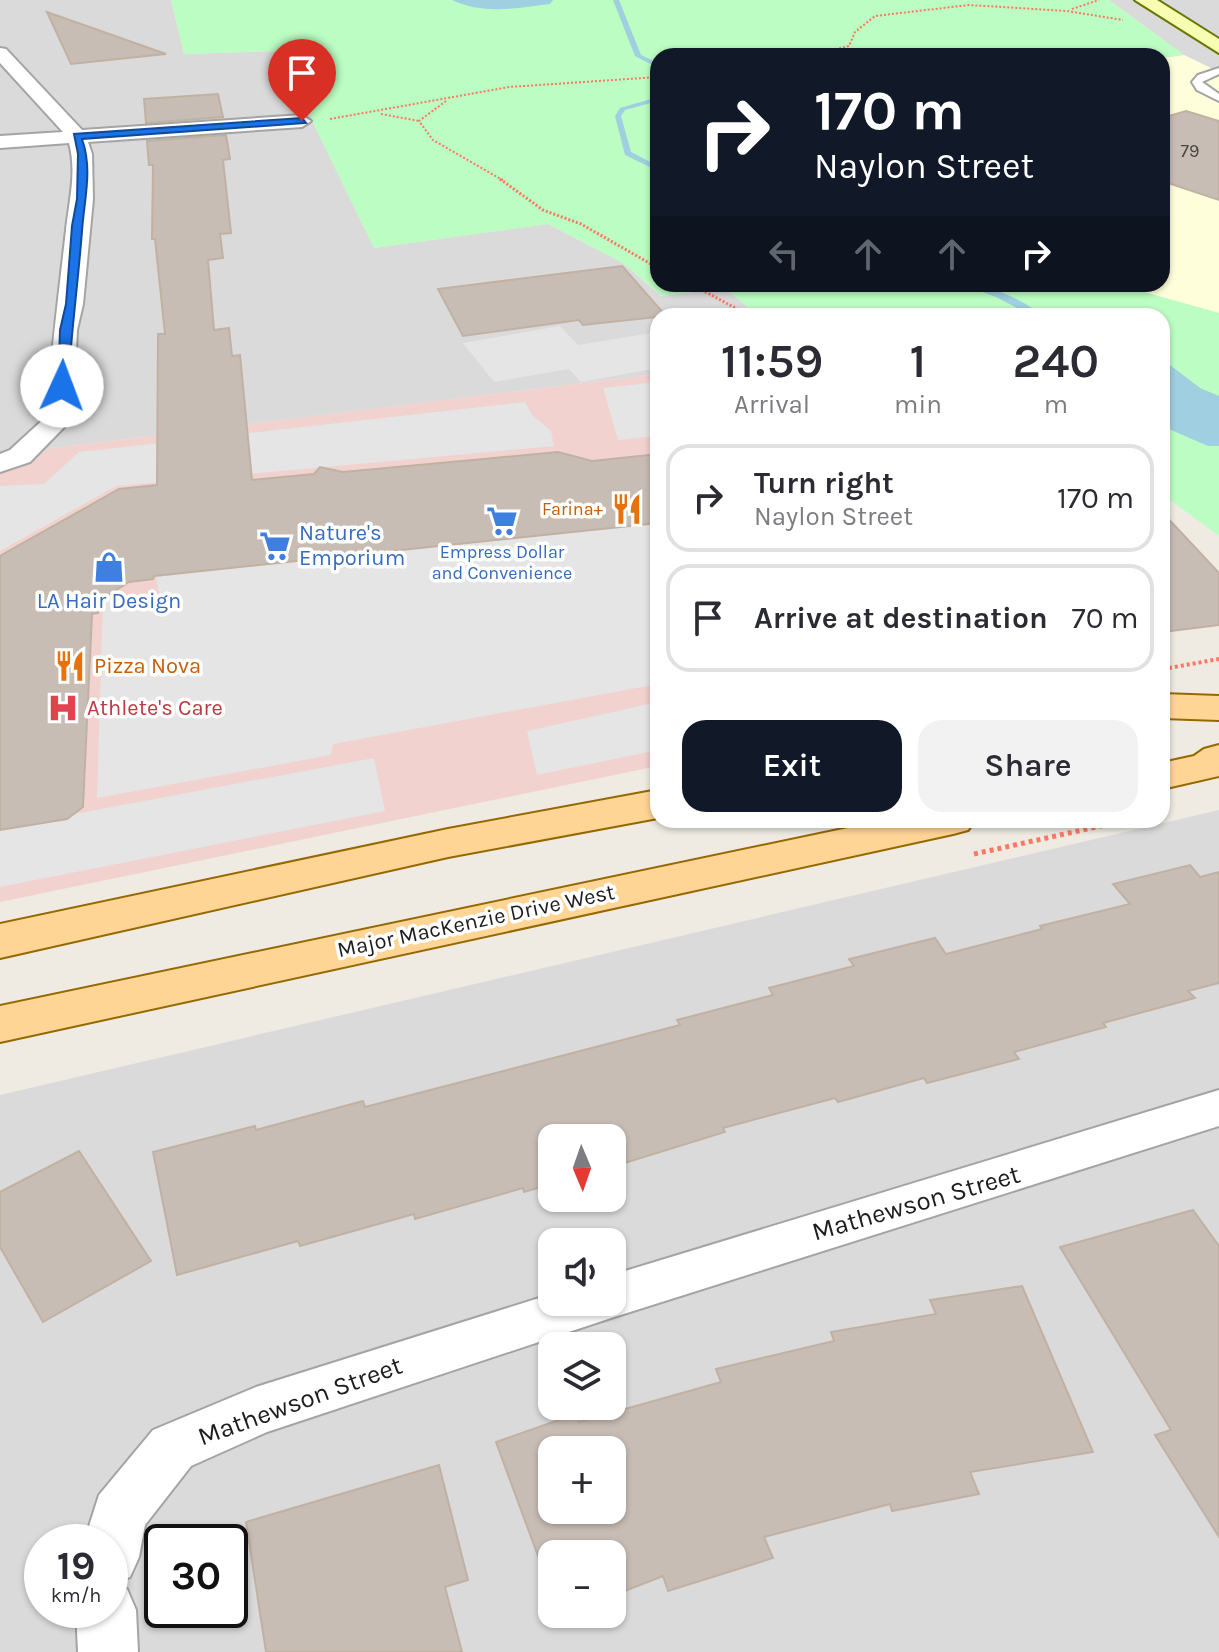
<!DOCTYPE html>
<html lang="en">
<head>
<meta charset="utf-8">
<style>
	body { margin:0; font-family:Karla,sans-serif; background:#f2f2f3; color:#2b2b33; height:100vh; display:flex; flex-direction:column; font-size:30px; white-space:nowrap }
	* { box-sizing:border-box; margin:0 }
	p { font-size:26px; color:#7c7c81 }
	.icon { flex:none; width:44px; height:44px; fill:none; stroke:currentColor; stroke-width:2; stroke-linecap:round; stroke-linejoin:round }
	.map { position:relative; flex:1; overflow:hidden }
	.panel { position:absolute; left:650px; top:308px; width:520px; height:520px; display:flex; flex-direction:column; background:#fff; border-radius:24px; box-shadow:0 2px 6px #0004 }
	.panel>* { flex:none }
	.banner { position:absolute; left:650px; top:48px; width:520px; height:244px; border-radius:24px; box-shadow:0 2px 6px #0004; background:#111827; color:#fff; overflow:hidden }
	.needle { width:52px; rotate:178deg }
	.tools { position:absolute; left:538px; top:1124px; display:grid; gap:16px }
	.tools a { display:grid; place-items:center; width:88px; height:88px; border-radius:16px; background:#fff; box-shadow:0 2px 6px #0004; font-size:40px }
	.speed { position:absolute; left:24px; top:1524px; display:flex; gap:16px; font-size:40px; font-weight:700; text-align:center }
	.speed>* { display:grid; place-content:center; width:104px; height:104px; border-radius:50%; background:#fff; box-shadow:0 2px 6px #0004; line-height:1 }
	.speed small { font-size:20px; font-weight:400 }
	.speed .limit { border:4px solid #111; border-radius:12px; background:#fff; color:#111 }
	.pin { position:absolute; display:grid; place-items:center; width:68px; height:68px; color:#fff; margin:-82px -34px; border-radius:50% 50% 50% 0; rotate:-45deg; box-shadow:0 0 8px #0007 }
	.pin .icon { rotate:45deg }
	.me { position:absolute; width:88px; margin:-44px; rotate:2deg; stroke-linejoin:round; filter:drop-shadow(0 0 6px #0008) }
	.turn { display:flex; align-items:center; gap:28px; height:168px; padding:0 32px; font-size:36px }
	.turn .icon { width:104px; height:104px; stroke-width:2.5 }
	.turn b { display:block; font-size:56px; line-height:68px }
	.lanes { display:flex; align-items:center; height:76px; padding:0 32px; background:#0003; justify-content:center; gap:40px; direction:ltr }
	.lanes .off { opacity:.35 }
	.eta { display:flex; justify-content:space-evenly; align-items:center; height:136px; text-align:center }
	.eta b { font-size:48px; font-weight:600; line-height:56px }
	.cta { display:flex; gap:16px; margin-top:auto; padding:16px 32px }
	.cta a { flex:1; height:92px; border-radius:24px; background:#111827; color:#fff; font-size:32px; font-weight:600; line-height:92px; text-align:center }
	.cta a+a { background:#f2f2f3; color:#2b2b33 }
	ul { padding:0; list-style:none }
	li { display:flex; align-items:center; gap:24px; height:108px; margin:0 16px 12px; padding:0 16px; border:4px solid #e1e1e2; border-radius:24px }
	li div { flex:1 }
	li b { display:block; font-size:30px }
	li em { font-style:normal }
	.map>svg:first-child { display:block }
	.residential { fill:#dbdada; fill-rule:evenodd }
	.commercial { fill:#f1d2cf }
	.education { fill:#feffda }
	.park { fill:#bbfdc2 }
	.parking { fill:#e5e5e5 }
	.water { fill:#9fcfe0 }
	.lines { fill:none; stroke-linecap:round; stroke-linejoin:round }
	.stream { fill:#9fcfe0; fill-rule:evenodd }
	.building { fill:#c7bdb5; stroke:#c1b1a3; stroke-width:2; fill-rule:evenodd }
	.lane-casing { stroke:#a4a4a4; stroke-width:4 }
	.street-casing { stroke:#a4a4a4; stroke-width:4 }
	.secondary-casing { stroke:#677700; stroke-width:4 }
	.primary-casing { stroke:#956800; stroke-width:4 }
	.path-far3 { stroke:#ff7762; stroke-width:2; stroke-dasharray:2 2; stroke-linecap:butt }
	.path-far2 { stroke:#ff7762; stroke-width:3; stroke-dasharray:2 2; stroke-linecap:butt }
	.path-far1 { stroke:#ff7762; stroke-width:4; stroke-dasharray:3 3; stroke-linecap:butt }
	.path { stroke:#ff7762; stroke-width:5; stroke-dasharray:4 4; stroke-linecap:butt }
	.lane { fill:#fff; fill-rule:evenodd }
	.street { fill:#fff; fill-rule:evenodd }
	.secondary { fill:#f8feb1; fill-rule:evenodd }
	.primary { fill:#ffd596; fill-rule:evenodd }
	.route { fill:#1a73e8; stroke:#114b97; stroke-width:2 }
	.labels { text-anchor:middle; dominant-baseline:central; stroke-width:7; stroke-linejoin:round; paint-order:stroke }
	.number-label { font-size:18px; fill:#484543 }
	.far-food-label { font-size:18px; fill:#c56008; stroke:#fff; text-anchor:end }
	.far-shop-label { font-size:18px; fill:#366cbe; stroke:#fff }
	.shop-label { font-size:22px; fill:#366cbe; stroke:#fff; text-anchor:start }
	.food-label { font-size:22px; fill:#c56008; stroke:#fff; text-anchor:start }
	.health-label { font-size:22px; fill:#be3a42; stroke:#fff; text-anchor:start }
	.street-label { font-size:22px; fill:#1d1d1d; stroke:#fff }
	.near-street-label { font-size:26px; fill:#1d1d1d; stroke:#fff }
</style>
</head>
<body>
<div class="map">
<svg width="1219" height="1652" viewBox="0 0 1219 1652">
	<rect width="100%" height="100%" fill="#efebe2"/>
	<g class="residential">
		<polygon points="0,0 171,0 184,54 278,51 374,248 548,224 623,263 661,296 725,288 759,316 658,316 658,374 53,448 0,470"/>
		<polygon points="1109,0 1219,0 1219,72 1184,55"/>
		<path d="M1219 810V1652H0V1095ZM552 1138H612V1198H552ZM552 1242H612V1302H552ZM552 1346H612V1406H552ZM552 1450H612V1510H552ZM42 1542H110V1610H42ZM162 1542H230V1610H162ZM552 1554H612V1614H552Z"/>
	</g>
	<polygon class="commercial" points="658,374 658,766 0,902 0,470 53,448"/>
	<polygon class="education" points="1184,55 1219,72 1219,313 1115,284 1162,284 1162,58"/>
	<polygon class="park" points="171,0 1109,0 1184,55 1162,58 658,56 658,284 1115,284 1219,313 1219,536 1162,494 1162,316 759,316 724,288 662,296 623,263 548,224 374,248 278,51 184,54"/>
	<g class="parking">
		<polygon points="560,326 578,345 658,332 658,368 581,382 569,369 494,382 463,343"/>
		<polygon points="658,382 658,436 618,440 603,388"/>
		<polygon points="525,402 532,415 551,431 554,446 116,486 0,551 0,486 44,484 79,452"/>
		<polygon points="658,523 658,684 333,744 331,755 97,798 103,598 159,594 156,577"/>
		<polygon points="658,702 658,750 537,775 527,731"/>
		<polygon points="374,758 385,811 0,887 0,828"/>
	</g>
	<g class="water">
		<path d="M452 0H553L550 4C517 8 484 15 452 0Z"/>
		<polygon points="1162,359 1200,388 1219,396 1219,446 1208,446 1162,426"/>
	</g>
	<g class="lines">
		<g class="stream">
			<polygon points="613,0 619,0 641,55 658,63 658,68 635,56"/>
			<polygon points="658,97 658,101 625,110 621,116 631,152 658,166 658,171 625,155 615,116 620,108"/>
			<path d="M961 284C989 284 1022 299 1043 316H1032L996 297Z"/>
		</g>
	</g>
	<g class="building">
		<polygon points="47,12 166,54 71,64"/>
		<polygon points="218,94 223,117 146,123 144,99"/>
		<polygon points="1186,111 1219,121 1219,200 1162,181 1162,118"/>
		<polygon points="226,135 230,159 223,160 231,233 220,234 223,258 208,260 214,330 229,328 232,356 240,355 252,480 314,474 320,467 343,472 558,452 592,461 658,454 658,523 154,576 153,579 129,582 99,601 98,613 92,614 83,807 67,819 0,830 0,556 119,489 157,485 158,334 165,334 155,239 152,239 153,165 149,165 147,141"/>
		<polygon points="622,266 666,316 583,325 579,320 463,336 438,289"/>
		<polygon points="1162,512 1219,573 1219,625 1162,632"/>
		<polygon points="1190,865 1200,877 1219,872 1219,983 1188,991 1195,998 1103,1023 1106,1027 1014,1052 1019,1059 927,1083 924,1078 838,1102 835,1098 723,1128 725,1132 612,1167 612,1138 552,1138 552,1184 524,1192 523,1188 415,1219 414,1214 300,1246 298,1241 177,1275 153,1152 255,1126 256,1130 363,1101 365,1107 680,1025 677,1020 773,995 769,988 854,966 849,959 935,938 946,954 1042,929 1040,926 1130,904 1113,884"/>
		<polygon points="79,1151 151,1261 43,1322 0,1247 0,1192"/>
		<polygon points="1193,1210 1219,1246 1219,1537 1155,1435 1171,1430 1060,1247"/>
		<path d="M1022 1286 1093 1452 970 1472 979 1494 892 1511 890 1504 764 1537 773 1558 668 1591 663 1576 612 1596V1554H552V1594L496 1442 576 1414 579 1422 721 1382 716 1369 834 1341 831 1332 936 1314 930 1300ZM552 1450H612V1510H552Z"/>
		<polygon points="439,1465 468,1580 445,1587 462,1652 266,1652 246,1522"/>
	</g>
	<g class="lines">
		<defs>
			<polygon id="lane" points="1219,68 1219,74 1202,82 1219,94 1219,101 1197,90 1192,82 1198,75"/>
			<g id="street">
				<path d="M0 48 6 49 82 130 302 115 311 121 302 127 88 142 92 154 93 199 83 304 77 330 73 418 30 462 0 472V454L10 450 47 416C51 353 59 292 66 230 69 201 77 172 69 143L0 148V136L63 132 0 63Z"/>
				<polygon points="1219,1090 1219,1126 611,1318 267,1432 191,1466 145,1525 139,1557 130,1577 114,1584 127,1589 136,1610 138,1652 78,1652 76,1610 110,1610 110,1542 84,1542 99,1495 153,1430 256,1387 552,1294 552,1302 612,1302 612,1275"/>
			</g>
			<polygon id="secondary" points="1135,0 1157,0 1219,39 1219,53"/>
			<g id="primary">
				<polygon points="1162,694 1219,696 1219,720 1162,718"/>
				<polygon points="1219,745 1219,776 1162,789 1162,763 1194,756 1204,749"/>
				<polygon points="658,790 658,818 448,857 0,958 0,924 448,829"/>
				<polygon points="886,820 975,820 968,830 953,834 0,1042 0,1006"/>
			</g>
		</defs>
		<use href="#lane" class="lane-casing"/>
		<use href="#street" class="street-casing"/>
		<use href="#secondary" class="secondary-casing"/>
		<use href="#primary" class="primary-casing"/>
		<g class="path-far3">
			<polyline points="1072,9 1099,0"/>
			<polyline points="703,56 706,51 733,49 764,56"/>
			<polyline points="792,56 813,55 849,46 855,32 875,16 969,5 1067,11 1123,20"/>
			<polyline points="446,101 419,121 433,140 504,181"/>
			<polyline points="381,114 419,121"/>
			<polyline points="330,119 509,87 658,77"/>
		</g>
		<g class="path-far2">
			<polyline points="500,179 543,210 581,224 658,268"/>
			<polyline points="691,284 750,316"/>
		</g>
		<polyline class="path-far1" points="1169,668 1219,659"/>
		<polyline class="path" points="974,854 1128,820"/>
		<use href="#lane" class="lane"/>
		<use href="#street" class="street"/>
		<use href="#secondary" class="secondary"/>
		<use href="#primary" class="primary"/>
	</g>
	<path class="route" d="M302 118 306 123 82 139C93 170 84 200 82 231 78 283 71 334 68 386L58 389 60 330 66 304 72 226 77 199 78 154 74 134Z"/>
	<defs>
		<symbol id="restaurant-bare" viewBox="-9 -9 18 18"><path d="M-5-6h1v4h1v-4h1v4h1v-4h1v5L-1.5 .5V6h-2V.5L-5-1ZM5-6V6H3V1.5H1.5Q1.5-4 5-6Z" fill="#e8710a" stroke="#fff" stroke-width="2.5" paint-order="stroke"/></symbol>
		<symbol id="supermarket-bare" viewBox="-9 -9 18 18"><path d="M-6-5.5h2.5l.6 2H6L4.5 2H-2.5L-4.4-4H-6ZM-1.5 3.2a1.3 1.3 0 1 0 .1 0ZM3 3.2a1.3 1.3 0 1 0 .1 0Z" fill="#3f7fe0" stroke="#fff" stroke-width="2.5" paint-order="stroke"/></symbol>
		<symbol id="shop-bare" viewBox="-9 -9 18 18"><path d="M-5-2.5h2.3a2.7 3.5 0 0 1 5.4 0H5L5.5 6h-11ZM-1.5-2.5h3a1.5 2.3 0 0 0-3 0Z" fill="#3f7fe0" stroke="#fff" stroke-width="2.5" paint-order="stroke"/></symbol>
		<symbol id="hospital-bare" viewBox="-9 -9 18 18"><path d="M-5-5h3v3.5h4V-5h3V5h-3V1.5h-4V5h-3Z" fill="#e0444e" stroke="#fff" stroke-width="2.5" paint-order="stroke"/></symbol>
	</defs>
	<g fill-rule="evenodd">
		<use href="#restaurant-bare" x="605" y="487" width="44" height="44"/>
		<use href="#supermarket-bare" x="480" y="499" width="44" height="44"/>
		<use href="#supermarket-bare" x="253" y="524" width="44" height="44"/>
		<use href="#shop-bare" x="87" y="545" width="44" height="44"/>
		<use href="#restaurant-bare" x="48" y="644" width="44" height="44"/>
		<use href="#hospital-bare" x="41" y="686" width="44" height="44"/>
	</g>
	<g class="labels">
		<g class="number-label">
			<text x="1190" y="151">79</text>
		</g>
		<g class="far-food-label">
			<text x="603" y="509">Farina+</text>
		</g>
		<g class="far-shop-label">
			<text x="502" y="552">Empress Dollar<tspan x="502" dy="21">and Convenience</tspan></text>
		</g>
		<g class="shop-label">
			<text x="299" y="533">Nature's<tspan x="299" dy="25">Emporium</tspan></text>
			<text x="109" y="601" text-anchor="middle">LA Hair Design</text>
		</g>
		<g class="food-label">
			<text x="94" y="666">Pizza Nova</text>
		</g>
		<g class="health-label">
			<text x="87" y="708">Athlete's Care</text>
		</g>
		<g class="street-label">
			<text transform="translate(476 921) rotate(-12)">Major MacKenzie Drive West</text>
		</g>
		<g class="near-street-label">
			<text transform="translate(916 1203) rotate(-16)">Mathewson Street</text>
			<text transform="translate(300 1401) rotate(-20)">Mathewson Street</text>
		</g>
	</g>
</svg>
<div class="tools">
<a><svg class="needle" viewBox="-14 -14 28 28"><path d="M0-13l5 13h-10z" fill="#e53935"/><path d="M0 13l5-13h-10z" fill="#7c7c81"/></svg></a>
<a><svg class="icon" aria-label="sound" viewBox="0 0 24 24"><path d="M4 9h4l5-4v14l-5-4H4zM17 9q2 3 0 6"/></svg></a>
<a><svg class="icon" aria-label="layers" viewBox="0 0 24 24"><path d="M12 4l9 5-9 5-9-5zM3 14l9 5 9-5"/></svg></a>
<a>+</a>
<a>−</a>
</div>
<div class="speed"><div>19<small>km/h</small></div><div class="limit">30</div></div>
<div class="pin" style="left:302px;top:121px;background:#d93025"><svg class="icon" aria-label="arrive" viewBox="0 0 24 24"><path d="M6 21V4h12l-3 4 3 4H6"/></svg></div>
<svg class="me" style="left:62px;top:386px" viewBox="-20 -20 40 40"><circle r="19" fill="#fff"/><path d="M0-13L10 11 0 6-10 11z" fill="#1a73e8"/></svg>
<div class="banner">
<div class="turn"><svg class="icon" aria-label="right" viewBox="0 0 24 24"><path d="M7 20v-9h11M14 6l5 5-5 5"/></svg><div><b>170 m</b>Naylon Street</div></div>
<div class="lanes"><svg class="icon off" aria-label="left" viewBox="0 0 24 24"><path d="M17 20v-9H6M10 6l-5 5 5 5"/></svg><svg class="icon off" aria-label="ahead" viewBox="0 0 24 24"><path d="M12 20V5M6 11l6-6 6 6"/></svg><svg class="icon off" aria-label="ahead" viewBox="0 0 24 24"><path d="M12 20V5M6 11l6-6 6 6"/></svg><svg class="icon" aria-label="right" viewBox="0 0 24 24"><path d="M7 20v-9h11M14 6l5 5-5 5"/></svg></div>
</div>
<section class="panel">
<div class="eta">
<div><b>11:59</b><p>Arrival</p></div>
<div><b>1</b><p>min</p></div>
<div><b>240</b><p>m</p></div>
</div>
<ul>
<li><svg class="icon" aria-label="right" viewBox="0 0 24 24"><path d="M7 20v-9h11M14 6l5 5-5 5"/></svg><div><b>Turn right</b><p>Naylon Street</p></div><em>170 m</em></li>
<li><svg class="icon" aria-label="arrive" viewBox="0 0 24 24"><path d="M6 21V4h12l-3 4 3 4H6"/></svg><div><b>Arrive at destination</b></div><em>70 m</em></li>
</ul>
<div class="cta"><a>Exit</a><a>Share</a></div>
</section>
</div>
</body>
</html>
